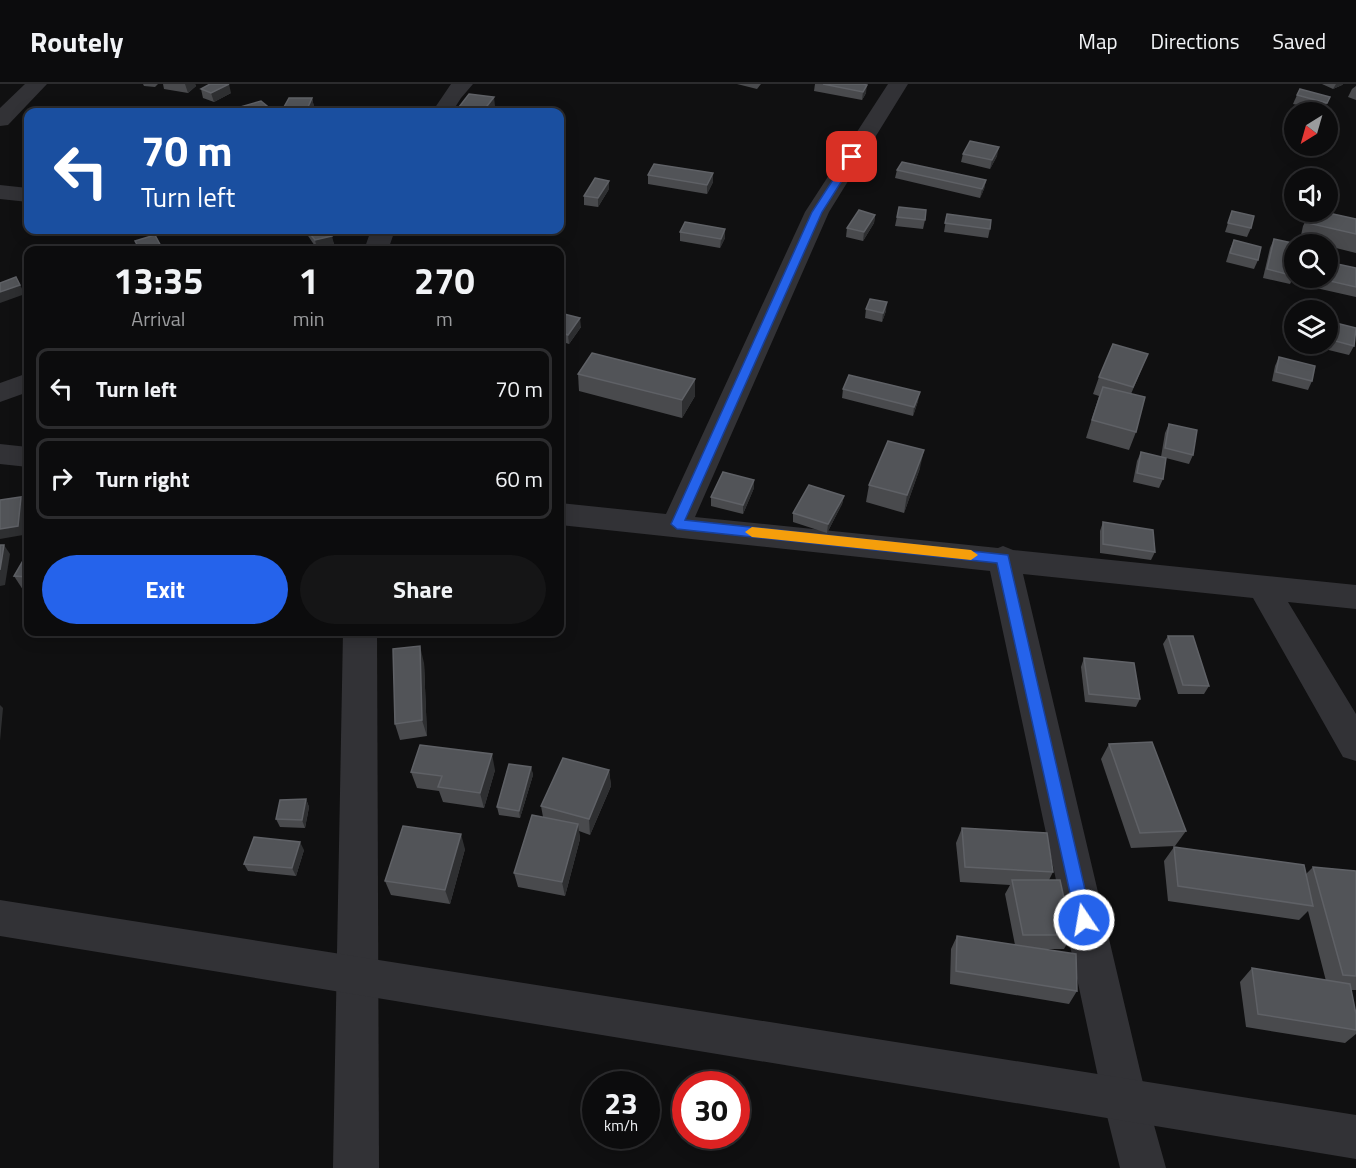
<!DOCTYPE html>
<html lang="en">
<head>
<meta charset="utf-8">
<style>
	body { margin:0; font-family:"Titillium Web",sans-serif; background:#151516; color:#f1f3f6; height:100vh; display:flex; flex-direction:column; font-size:22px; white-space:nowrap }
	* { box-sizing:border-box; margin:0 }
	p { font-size:20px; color:#9a9b9d }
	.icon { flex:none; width:33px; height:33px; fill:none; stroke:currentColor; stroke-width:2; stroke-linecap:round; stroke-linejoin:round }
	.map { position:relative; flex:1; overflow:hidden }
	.side { position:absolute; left:24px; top:162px; width:540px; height:390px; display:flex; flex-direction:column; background:#0c0c0d; border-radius:12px; box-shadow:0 3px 15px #0003,0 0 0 2px #2c2c2e }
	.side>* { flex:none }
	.hud { position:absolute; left:24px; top:24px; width:540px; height:126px; border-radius:12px; box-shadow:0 3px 15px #0003,0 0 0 2px #2c2c2e; background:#1a4fa0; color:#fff; overflow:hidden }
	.needle { width:39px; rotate:217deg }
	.fabs { position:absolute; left:1284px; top:18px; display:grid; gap:12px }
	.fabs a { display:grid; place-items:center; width:54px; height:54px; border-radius:50%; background:#0c0c0d; box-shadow:0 3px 15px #0003,0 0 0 2px #2c2c2e; font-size:30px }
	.speed { position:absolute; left:582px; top:987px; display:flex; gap:12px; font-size:30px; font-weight:700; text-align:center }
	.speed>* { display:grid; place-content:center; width:78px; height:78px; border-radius:50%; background:#0c0c0d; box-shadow:0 3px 15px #0003,0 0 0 2px #2c2c2e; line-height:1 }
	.speed small { font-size:15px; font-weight:400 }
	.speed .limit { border:9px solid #d22; background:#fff; color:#111 }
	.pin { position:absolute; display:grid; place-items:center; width:51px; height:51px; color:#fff; margin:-26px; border-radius:12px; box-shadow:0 3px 9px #0006 }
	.me { position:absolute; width:66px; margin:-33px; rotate:348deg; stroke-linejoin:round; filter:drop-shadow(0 0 4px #0008) }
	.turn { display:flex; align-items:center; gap:21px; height:126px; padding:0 18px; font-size:27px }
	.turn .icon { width:78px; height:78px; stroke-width:2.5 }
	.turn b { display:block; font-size:42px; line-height:51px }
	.eta { display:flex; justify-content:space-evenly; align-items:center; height:102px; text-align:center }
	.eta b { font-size:36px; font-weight:700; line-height:42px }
	.primary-button { display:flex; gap:12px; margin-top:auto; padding:12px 18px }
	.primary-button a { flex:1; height:69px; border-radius:36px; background:#2563eb; color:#fff; font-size:24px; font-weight:700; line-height:69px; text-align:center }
	.primary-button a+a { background:#151516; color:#f1f3f6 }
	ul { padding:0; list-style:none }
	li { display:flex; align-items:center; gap:18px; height:81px; margin:0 12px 9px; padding:0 6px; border:3px solid #2c2c2e; border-radius:12px }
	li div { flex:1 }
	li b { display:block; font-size:22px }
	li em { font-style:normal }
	header { display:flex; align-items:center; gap:36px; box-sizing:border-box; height:84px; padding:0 30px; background:#0c0c0d; border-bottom:2px solid #2c2c2e }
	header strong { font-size:28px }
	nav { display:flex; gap:33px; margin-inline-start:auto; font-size:21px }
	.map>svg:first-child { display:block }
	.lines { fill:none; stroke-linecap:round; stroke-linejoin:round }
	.minor { fill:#323236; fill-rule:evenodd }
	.tertiary { fill:#323236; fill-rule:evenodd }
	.wall { fill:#494a4d }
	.shaded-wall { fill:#2e2f31 }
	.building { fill:#525458; stroke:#5f6166; stroke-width:1.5 }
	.route { fill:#2563eb; stroke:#184099; stroke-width:1.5 }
	.slow { fill:#f59e0b }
</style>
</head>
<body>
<header>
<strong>Routely</strong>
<nav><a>Map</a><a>Directions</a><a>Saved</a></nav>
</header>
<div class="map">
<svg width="1356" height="1084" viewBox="0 0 1356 1084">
	<rect width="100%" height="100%" fill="#101011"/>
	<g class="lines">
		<g class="minor">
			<polygon points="25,0 47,0 8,41 0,42 0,24"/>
			<polygon points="451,0 473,0 461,14 452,28 432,28"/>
			<polygon points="888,0 908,0 829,128 695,433 998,464 1003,462 1013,466 1356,501 1356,525 1288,518 1356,630 1356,677 1343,673 1253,514 1023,490 1147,1016 1166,1084 1120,1084 1103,1016 990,487 560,441 560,419 666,430 805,128"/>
			<polygon points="0,101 28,104 28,118 0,115"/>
			<polygon points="371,146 395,146 388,166 364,166"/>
			<polygon points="28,289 28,308 0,318 0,299"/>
			<polygon points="0,360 28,363 28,383 0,380"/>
			<polygon points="343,548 377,548 379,1084 333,1084"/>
		</g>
		<polygon class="tertiary" points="0,816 1356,1031 1356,1075 0,852"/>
	</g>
	<g class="wall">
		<polygon points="143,0 158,0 155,3 144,2"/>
		<polygon points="163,0 195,0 196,2 188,9 164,5"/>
		<polygon points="737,0 761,0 757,5"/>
		<polygon points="815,0 863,0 866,9 862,16 814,7"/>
		<polygon points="1322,0 1343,0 1342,1 1333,5"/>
		<polygon points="1356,2 1356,16 1348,13 1352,5"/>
		<polygon points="201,5 231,9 214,18 203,14"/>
		<polygon points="1297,11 1330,13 1323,27 1293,20"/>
		<polygon points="312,14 314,23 312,28 285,28 284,23"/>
		<polygon points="495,22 490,28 460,28 459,23"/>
		<polygon points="1292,30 1294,30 1294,47 1287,45"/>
		<polygon points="963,70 997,72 990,85 961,78"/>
		<polygon points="897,86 986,96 984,105 980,114 895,94"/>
		<polygon points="648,91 713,98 707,110 648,100"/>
		<polygon points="609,105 598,123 584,121 584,112"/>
		<polygon points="899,123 925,136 923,145 895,142"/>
		<polygon points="1232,127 1251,144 1247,153 1225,148"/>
		<polygon points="1310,128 1324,128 1356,135 1356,169 1328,162 1328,160 1319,160 1300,156 1303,142"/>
		<polygon points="947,130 990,145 988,154 944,148"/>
		<polygon points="875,131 874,139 863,157 846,153 847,144"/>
		<polygon points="725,145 725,154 720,164 680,157 680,148"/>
		<polygon points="304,146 328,146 334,160 317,165"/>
		<polygon points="1274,155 1294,192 1290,200 1263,194 1270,164"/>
		<polygon points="1234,156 1258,176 1254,185 1226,178 1230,165"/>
		<polygon points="1356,184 1356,213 1316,204 1318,194 1328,194"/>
		<polygon points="866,225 886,227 882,238 865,234"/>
		<polygon points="560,229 581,243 569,260 560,257"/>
		<polygon points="1328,237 1354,262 1349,271 1304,260 1328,260"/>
		<polygon points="1294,242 1294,257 1291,256"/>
		<polygon points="1148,270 1131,310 1136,348 1129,366 1086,354 1099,312 1093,310 1099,293"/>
		<polygon points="1279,273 1312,297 1308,306 1272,297 1275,282"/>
		<polygon points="578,290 695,312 682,334 579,307"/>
		<polygon points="843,305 918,317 913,332 842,314"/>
		<polygon points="1169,340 1193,371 1189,380 1166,374 1163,395 1159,404 1133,398 1137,377 1141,368 1161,373 1165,349"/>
		<polygon points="920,384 904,429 866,418 869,401"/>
		<polygon points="754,404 743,430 711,422 711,413"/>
		<polygon points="844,412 842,420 827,449 793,438 793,429"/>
		<polygon points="1103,438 1155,468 1151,476 1100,469 1100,447"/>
		<polygon points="28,468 28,509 25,509 14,492"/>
		<polygon points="1168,552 1209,602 1204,610 1178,610 1163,560"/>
		<polygon points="1084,574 1140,615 1136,623 1085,618 1081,583"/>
		<polygon points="424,579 427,652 400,656 395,640"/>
		<polygon points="1109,660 1186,747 1175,762 1131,764 1101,675"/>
		<polygon points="531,683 533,691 520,734 499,731 497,723"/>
		<polygon points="495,686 484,724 443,718 439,707 417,704 411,688"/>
		<polygon points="609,686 611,702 590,751 579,747 580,755 565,812 518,803 514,789 543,733 541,722"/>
		<polygon points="306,715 309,723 305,744 280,743 276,735"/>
		<polygon points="962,744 1053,788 1049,796 1072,851 1064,865 1040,865 1077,907 1069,920 950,900 951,865 957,852 1015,861 1005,810 1010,801 960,798 956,759"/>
		<polygon points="1174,763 1306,790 1313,783 1356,787 1356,906 1351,906 1356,930 1356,950 1345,959 1246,943 1240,898 1252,884 1326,897 1308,827 1299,836 1168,817 1164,777"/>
		<polygon points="465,765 450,820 391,811 385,797"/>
		<polygon points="304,766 296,792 248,787 244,780"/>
	</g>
	<g class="shaded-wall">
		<polygon points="185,0 195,0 196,2 188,9"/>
		<polygon points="229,0 231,9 214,18 211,9"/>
		<polygon points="1336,0 1343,0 1342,1 1333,5"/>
		<polygon points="867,1 866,9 862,16 863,8"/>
		<polygon points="494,13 495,22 490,28 484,28 484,26"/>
		<polygon points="312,14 314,23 312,28 309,28 308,23"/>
		<polygon points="267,22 269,28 247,28"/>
		<polygon points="999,63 997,72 990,85 992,76"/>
		<polygon points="713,89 713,98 707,110 707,101"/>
		<polygon points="986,96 984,105 980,114 982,105"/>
		<polygon points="609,97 609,105 598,123 598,114"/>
		<polygon points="875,131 874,139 863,157 864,148"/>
		<polygon points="725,145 725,154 720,164 721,155"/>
		<polygon points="332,152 334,160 317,165 315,156"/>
		<polygon points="20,201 25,210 0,219 0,208"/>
		<polygon points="887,218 886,227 882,238 883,229"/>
		<polygon points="580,234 581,243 569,260 568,251"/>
		<polygon points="695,295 695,312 682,334 682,316"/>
		<polygon points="920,308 918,317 913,332 914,323"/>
		<polygon points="924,366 920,384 904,429 907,411"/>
		<polygon points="754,396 754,404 743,430 743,421"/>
		<polygon points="844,412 842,420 827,449 828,440"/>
		<polygon points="21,413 26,422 23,451 0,455 0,445"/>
		<polygon points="4,461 10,470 5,501 0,502 0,486"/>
		<polygon points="420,562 424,579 427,652 422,636"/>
		<polygon points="0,621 3,624 0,657"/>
		<polygon points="492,670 495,686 484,724 480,709"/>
		<polygon points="531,683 533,691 520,734 519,727"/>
		<polygon points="609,686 611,702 590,751 589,735"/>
		<polygon points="306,715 309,723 305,744 302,736"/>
		<polygon points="578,740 580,755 565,812 562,798"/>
		<polygon points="461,750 465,765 450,820 445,806"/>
		<polygon points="300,758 304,766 296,792 292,784"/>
	</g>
	<g class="building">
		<polygon points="210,0 229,0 211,9 201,5"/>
		<polygon points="823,0 863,0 867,1 863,8"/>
		<polygon points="1300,5 1330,13 1327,19 1297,11"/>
		<polygon points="469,10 494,13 484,26 459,23"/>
		<polygon points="289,14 312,14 308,23 284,23"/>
		<polygon points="261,17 267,22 247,28 223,28"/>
		<polygon points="1292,30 1294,30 1294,38 1290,37"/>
		<polygon points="970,57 999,63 992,76 963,70"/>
		<polygon points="902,78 986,96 982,105 897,86"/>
		<polygon points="654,80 713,89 707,101 648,91"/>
		<polygon points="595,94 609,97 598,114 584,112"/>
		<polygon points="899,123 926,126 925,136 897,133"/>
		<polygon points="859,126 875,131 864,148 847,144"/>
		<polygon points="1232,127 1254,132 1251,144 1228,139"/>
		<polygon points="1311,128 1324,128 1356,135 1356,150 1308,139"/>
		<polygon points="947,130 991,136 990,145 945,139"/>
		<polygon points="685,138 725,145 721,155 680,148"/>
		<polygon points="307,146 328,146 332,152 315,156"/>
		<polygon points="155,151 163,166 140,166 135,157"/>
		<polygon points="1274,155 1297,160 1294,160 1294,192 1267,185"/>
		<polygon points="1234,156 1261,163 1258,176 1230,169"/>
		<polygon points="1328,178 1356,184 1356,203 1321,195 1321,194 1328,194"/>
		<polygon points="16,193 20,201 0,208 0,199"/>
		<polygon points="870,215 887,218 883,229 866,225"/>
		<polygon points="560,229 580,234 568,251 560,248"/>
		<polygon points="1328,237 1356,244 1354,262 1328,255"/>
		<polygon points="1113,260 1148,270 1133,303 1099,293"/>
		<polygon points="592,269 695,295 682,316 578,290"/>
		<polygon points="1279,273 1315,282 1312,297 1276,288"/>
		<polygon points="849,291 920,308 914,323 843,305"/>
		<polygon points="1103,303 1145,313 1136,348 1092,336"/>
		<polygon points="1169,340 1197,346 1193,371 1165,364"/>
		<polygon points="888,357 924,366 907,411 869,401"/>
		<polygon points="1141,368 1166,374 1163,395 1137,389"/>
		<polygon points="723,388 754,396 743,421 711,413"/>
		<polygon points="809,401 844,412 828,440 793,429"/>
		<polygon points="21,413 18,442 0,445 0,416"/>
		<polygon points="1103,438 1153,446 1155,468 1103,460"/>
		<polygon points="0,461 4,461 0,486"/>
		<polygon points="28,468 28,493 14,492"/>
		<polygon points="1168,552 1193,552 1209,602 1183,601"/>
		<polygon points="420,562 422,636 395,640 393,565"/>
		<polygon points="1084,574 1134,579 1140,615 1089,610"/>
		<polygon points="1152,658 1186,747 1140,749 1109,660"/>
		<polygon points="420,661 492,670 480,709 438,703 442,692 411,688"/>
		<polygon points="563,674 609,686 589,735 541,722"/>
		<polygon points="509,680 531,683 519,727 497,723"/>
		<polygon points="306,715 302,736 276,735 280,716"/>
		<polygon points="532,731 578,740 562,798 514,789"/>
		<polygon points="403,742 461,750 445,806 385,797"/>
		<polygon points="962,744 1047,749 1053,788 965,783"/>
		<polygon points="254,753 300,758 292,784 244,780"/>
		<polygon points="1174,763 1304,781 1313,822 1178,802"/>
		<polygon points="1313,783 1356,787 1356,892 1343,891"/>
		<polygon points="1012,796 1060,796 1072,851 1023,851"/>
		<polygon points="957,852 1076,870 1077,907 956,887"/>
		<polygon points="1252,884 1350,900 1356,930 1356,946 1258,930"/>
	</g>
	<polygon class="route" points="849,71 857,73 822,128 685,436 1008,471 1092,836 1090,841 1084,843 1078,841 1076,836 997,479 677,445 671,440 812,128"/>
	<polygon class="slow" points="752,443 971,466 978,471 971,476 752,453 745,448"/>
</svg>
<div class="fabs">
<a><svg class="needle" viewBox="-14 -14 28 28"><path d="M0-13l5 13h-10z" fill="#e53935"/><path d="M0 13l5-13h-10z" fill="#9a9b9d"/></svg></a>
<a><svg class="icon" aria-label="sound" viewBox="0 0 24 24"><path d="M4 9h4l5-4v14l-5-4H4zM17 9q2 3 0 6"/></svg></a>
<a><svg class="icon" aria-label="search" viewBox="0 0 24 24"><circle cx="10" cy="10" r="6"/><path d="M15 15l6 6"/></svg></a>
<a><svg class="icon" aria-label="layers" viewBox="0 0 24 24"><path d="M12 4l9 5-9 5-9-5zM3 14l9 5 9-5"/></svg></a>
</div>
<div class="speed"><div>23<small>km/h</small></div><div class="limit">30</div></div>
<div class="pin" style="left:852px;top:73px;background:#d93025"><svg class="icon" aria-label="arrive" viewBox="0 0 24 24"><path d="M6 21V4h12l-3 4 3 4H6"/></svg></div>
<svg class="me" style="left:1084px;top:836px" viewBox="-20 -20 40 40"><circle r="17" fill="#2563eb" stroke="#fff" stroke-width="3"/><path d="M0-11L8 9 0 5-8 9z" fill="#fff"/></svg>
<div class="hud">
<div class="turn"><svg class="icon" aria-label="left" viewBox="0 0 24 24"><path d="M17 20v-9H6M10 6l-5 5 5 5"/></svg><div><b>70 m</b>Turn left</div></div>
</div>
<section class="side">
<div class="eta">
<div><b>13:35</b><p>Arrival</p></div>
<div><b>1</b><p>min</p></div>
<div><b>270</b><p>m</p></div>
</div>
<ul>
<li><svg class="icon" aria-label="left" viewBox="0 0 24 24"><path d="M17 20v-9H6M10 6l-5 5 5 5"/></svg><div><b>Turn left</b></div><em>70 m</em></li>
<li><svg class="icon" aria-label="right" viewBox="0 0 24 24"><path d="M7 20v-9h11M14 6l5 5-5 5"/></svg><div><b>Turn right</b></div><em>60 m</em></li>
</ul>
<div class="primary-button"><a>Exit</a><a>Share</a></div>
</section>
</div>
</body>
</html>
